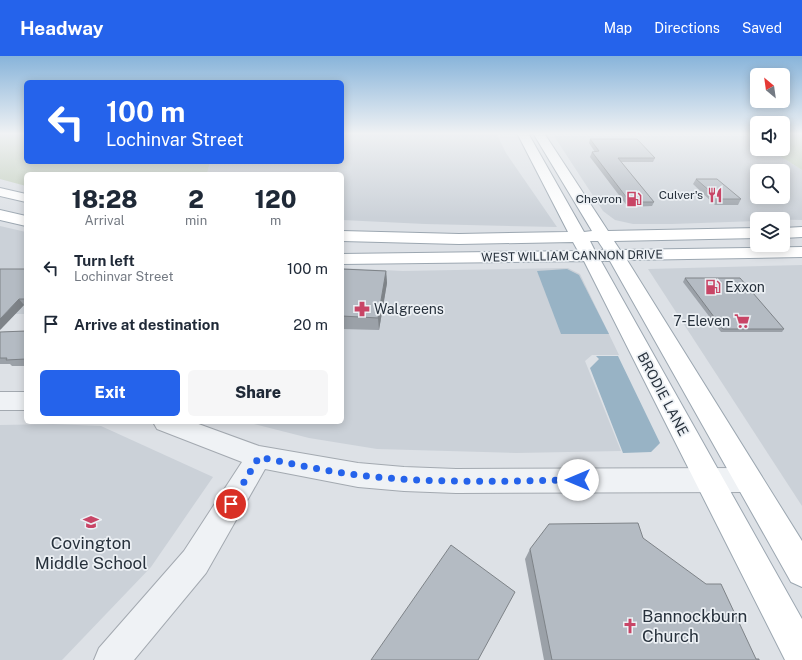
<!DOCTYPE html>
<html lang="en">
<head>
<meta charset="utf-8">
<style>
	body { margin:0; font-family:"Public Sans",sans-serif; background:#f6f6f7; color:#1f2937; height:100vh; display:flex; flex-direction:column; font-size:15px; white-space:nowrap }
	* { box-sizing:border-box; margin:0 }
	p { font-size:13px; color:#747a83 }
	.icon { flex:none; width:22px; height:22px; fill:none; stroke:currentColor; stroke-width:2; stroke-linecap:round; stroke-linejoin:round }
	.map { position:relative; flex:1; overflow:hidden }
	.drawer { position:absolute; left:24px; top:116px; width:320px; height:252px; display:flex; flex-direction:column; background:#fff; border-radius:6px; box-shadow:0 2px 10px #0003 }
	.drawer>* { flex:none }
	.banner { position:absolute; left:24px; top:24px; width:320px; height:84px; border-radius:6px; box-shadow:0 2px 10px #0003; background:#2563eb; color:#fff; overflow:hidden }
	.needle { width:26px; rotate:331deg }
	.controls { position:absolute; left:750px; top:12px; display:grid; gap:8px }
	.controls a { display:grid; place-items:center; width:40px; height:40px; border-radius:6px; background:#fff; box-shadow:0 2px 10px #0003; font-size:20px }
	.pin { position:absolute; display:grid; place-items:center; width:34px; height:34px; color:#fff; margin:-17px; border:2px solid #fff; border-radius:50%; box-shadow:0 1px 4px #0007 }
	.me { position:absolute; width:44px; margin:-22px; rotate:270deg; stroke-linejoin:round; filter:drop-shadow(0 0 3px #0008) }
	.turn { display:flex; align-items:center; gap:14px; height:84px; padding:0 16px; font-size:18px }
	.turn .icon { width:52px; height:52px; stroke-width:2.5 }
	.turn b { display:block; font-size:28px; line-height:34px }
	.eta { display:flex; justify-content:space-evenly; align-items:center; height:68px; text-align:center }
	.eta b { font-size:24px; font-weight:800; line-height:28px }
	.cta { display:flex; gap:8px; margin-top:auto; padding:8px 16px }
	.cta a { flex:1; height:46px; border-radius:6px; background:#2563eb; color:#fff; font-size:16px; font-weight:800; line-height:46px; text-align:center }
	.cta a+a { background:#f6f6f7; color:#1f2937 }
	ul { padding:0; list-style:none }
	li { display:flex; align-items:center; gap:12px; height:56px; padding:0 16px }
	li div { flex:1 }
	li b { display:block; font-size:15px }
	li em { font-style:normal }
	header { display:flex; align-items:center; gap:24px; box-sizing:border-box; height:56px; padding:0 20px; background:#2563eb; color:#fff }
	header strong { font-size:19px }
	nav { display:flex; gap:22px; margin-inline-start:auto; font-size:14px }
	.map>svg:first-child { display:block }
	.built { fill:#cbd1d8; fill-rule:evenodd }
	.green { fill:#c4d0be }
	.water { fill:#98b3c5 }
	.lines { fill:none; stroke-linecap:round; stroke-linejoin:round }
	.minor-casing { stroke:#a3a9b0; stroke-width:2 }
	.major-casing { stroke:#9ca7b1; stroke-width:2 }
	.minor { fill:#eff2f5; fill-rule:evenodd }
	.major { fill:#fff; fill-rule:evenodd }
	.wall { fill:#9ba1a8 }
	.shaded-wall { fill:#7e8388 }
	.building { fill:#b4bbc3; stroke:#7e8388 }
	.route { stroke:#2563eb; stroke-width:7; stroke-dasharray:0 12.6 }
	.labels { text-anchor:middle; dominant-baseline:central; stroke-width:3.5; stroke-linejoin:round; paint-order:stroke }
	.far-poi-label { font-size:12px; fill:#27313c; stroke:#ecf0f4; text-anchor:end }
	.far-street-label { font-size:12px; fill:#27313c; stroke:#ecf0f4 }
	.poi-label { font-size:14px; fill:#27313c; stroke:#ecf0f4; text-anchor:start }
	.street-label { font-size:14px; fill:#27313c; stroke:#ecf0f4 }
	.near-poi-label { font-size:17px; fill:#27313c; stroke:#ecf0f4 }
</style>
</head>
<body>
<header>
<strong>Headway</strong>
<nav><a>Map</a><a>Directions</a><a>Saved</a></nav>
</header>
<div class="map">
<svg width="802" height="604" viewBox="0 0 802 604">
	<rect width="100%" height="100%" fill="#dde1e6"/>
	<g class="built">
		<polygon points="342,77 496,77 506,97 557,171 425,168 342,164 342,118 207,118 210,106 342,106"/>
		<path d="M554 80H747L757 86V93H769L802 114V164L757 163V165L672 168H633L615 164 603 155ZM757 115H783V141H757Z"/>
		<polygon points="0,170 26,176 26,258 0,258"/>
		<polygon points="802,209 802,450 648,213"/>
		<polygon points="342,212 403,215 568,212 580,218 619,299 592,299 585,305 621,395 516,397 377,393 309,382 246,366 342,366"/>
		<polygon points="53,368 101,370 213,421 151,511 62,604 0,604 0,369"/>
	</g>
	<g class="green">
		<polygon points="0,77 26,77 26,106 210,106 207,118 26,118 26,130 0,123"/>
		<polygon points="783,77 802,77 802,114 769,93 783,93"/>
	</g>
	<g class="water">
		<polygon points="567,213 579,219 609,278 561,278 537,215"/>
		<polygon points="596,300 618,300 660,387 651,396 623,397 590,312 599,303"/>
	</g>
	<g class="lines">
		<defs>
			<g id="minor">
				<rect x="0" y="336" width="26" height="18"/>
				<polygon points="153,366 193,366 259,390 358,407 404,411 456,413 747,412 756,415 760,424 756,433 747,436 456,437 404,435 358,431 265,413 206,517 134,604 94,604 99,592 184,495 242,406 157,373"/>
			</g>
			<g id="major">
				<path d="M517 77H528L584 176 592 175 533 77H544L608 175 757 172V182L614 185 620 194 802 191V201L627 204 802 485V531L791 526 610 205H601L802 563V604H785L584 205 342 208V198L578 195 573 186 459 188 342 185V175L459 178 568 176ZM590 185H598L604 194 595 195Z"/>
				<polygon points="0,132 26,138 26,146 0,140"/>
				<polygon points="0,154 26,160 26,170 0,164"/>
				<polygon points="802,171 802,181 783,182 783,172"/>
			</g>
		</defs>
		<use href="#minor" class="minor-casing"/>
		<use href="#major" class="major-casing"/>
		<use href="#minor" class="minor"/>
		<use href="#major" class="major"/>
	</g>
	<g class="wall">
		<polygon points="590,83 655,102 653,106 621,106 654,146 652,150 628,151 590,101 592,96 595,96 589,87"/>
		<polygon points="696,123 741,143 738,149 715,149 693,128"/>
		<polygon points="26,213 26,249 24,249 0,274"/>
		<polygon points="342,213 386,215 387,227 379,274 342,273"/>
		<polygon points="685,222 784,273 782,276 721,276 683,226"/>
		<polygon points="26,275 26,310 12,310 10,308 0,308 0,276"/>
		<polygon points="643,482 756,603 759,604 544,604 525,503 530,493"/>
	</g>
	<g class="shaded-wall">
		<polygon points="386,215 387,227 379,274 378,262"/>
		<polygon points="19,243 24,249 0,274 0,263"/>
	</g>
	<g class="building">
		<polygon points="590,83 637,83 655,102 618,102 654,146 630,146 592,96 599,95"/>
		<polygon points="696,123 717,123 741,143 719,143"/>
		<polygon points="0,213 26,213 26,243 19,243 0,263"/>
		<polygon points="342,213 386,215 378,262 342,260"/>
		<polygon points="685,222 740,222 784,273 723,273"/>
		<polygon points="26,275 26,303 6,304 7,302 0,302 0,276"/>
		<polygon points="638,467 643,482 706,528 721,528 756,603 759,603 759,604 552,604 530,493 549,468"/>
		<polygon points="451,489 515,536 478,604 371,604"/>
	</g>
	<linearGradient id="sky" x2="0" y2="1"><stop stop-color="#88b4da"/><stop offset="0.48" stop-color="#f0f2f4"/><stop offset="1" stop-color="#f0f2f4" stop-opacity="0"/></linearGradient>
	<rect width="802" height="162" fill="url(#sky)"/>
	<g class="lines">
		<path class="route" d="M231 448 259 401C292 408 325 415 358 419 431 428 505 425 578 424"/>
	</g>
	<defs>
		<symbol id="restaurant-bare" viewBox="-9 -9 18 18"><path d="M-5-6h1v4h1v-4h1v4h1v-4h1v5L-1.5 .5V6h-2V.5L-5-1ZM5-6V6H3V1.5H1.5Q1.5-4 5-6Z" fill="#c84566" stroke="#ecf0f4" stroke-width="2.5" paint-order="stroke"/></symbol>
		<symbol id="fuel-bare" viewBox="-9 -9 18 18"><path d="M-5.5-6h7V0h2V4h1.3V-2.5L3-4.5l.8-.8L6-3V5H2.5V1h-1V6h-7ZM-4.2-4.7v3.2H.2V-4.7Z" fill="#c84566" stroke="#ecf0f4" stroke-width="2.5" paint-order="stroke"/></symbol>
		<symbol id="pharmacy-bare" viewBox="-9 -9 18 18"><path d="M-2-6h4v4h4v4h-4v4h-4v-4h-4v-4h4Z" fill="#c84566" stroke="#ecf0f4" stroke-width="2.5" paint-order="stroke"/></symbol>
		<symbol id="supermarket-bare" viewBox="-9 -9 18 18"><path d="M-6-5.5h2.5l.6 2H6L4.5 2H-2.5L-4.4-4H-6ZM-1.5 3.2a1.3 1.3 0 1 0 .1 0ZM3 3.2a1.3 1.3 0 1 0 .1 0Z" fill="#c84566" stroke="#ecf0f4" stroke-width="2.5" paint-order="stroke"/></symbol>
		<symbol id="school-bare" viewBox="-9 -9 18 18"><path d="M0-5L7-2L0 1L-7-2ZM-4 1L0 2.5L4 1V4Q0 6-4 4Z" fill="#c84566" stroke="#ecf0f4" stroke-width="2.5" paint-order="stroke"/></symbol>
		<symbol id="church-bare" viewBox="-9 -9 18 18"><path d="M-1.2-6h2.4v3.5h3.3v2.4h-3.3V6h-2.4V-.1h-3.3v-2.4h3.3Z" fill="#c84566" stroke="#ecf0f4" stroke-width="2.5" paint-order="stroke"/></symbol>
	</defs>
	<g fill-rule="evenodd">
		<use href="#restaurant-bare" x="704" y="128" width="22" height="22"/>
		<use href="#fuel-bare" x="623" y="132" width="22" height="22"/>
		<use href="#fuel-bare" x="702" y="220" width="22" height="22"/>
		<use href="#pharmacy-bare" x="351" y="242" width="22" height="22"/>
		<use href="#supermarket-bare" x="731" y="254" width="22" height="22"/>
		<use href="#school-bare" x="80" y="455" width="22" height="22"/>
		<use href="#church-bare" x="619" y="559" width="22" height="22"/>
	</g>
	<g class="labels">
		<g class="far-poi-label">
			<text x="703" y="139">Culver's</text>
			<text x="622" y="143">Chevron</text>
		</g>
		<g class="far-street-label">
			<text transform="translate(572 200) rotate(-1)">WEST WILLIAM CANNON DRIVE</text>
		</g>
		<g class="poi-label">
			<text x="725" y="231">Exxon</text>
			<text x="374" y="253">Walgreens</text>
			<text x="730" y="265" text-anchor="end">7-Eleven</text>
		</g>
		<g class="street-label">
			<text transform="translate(663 338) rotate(62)">BRODIE LANE</text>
		</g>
		<g class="near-poi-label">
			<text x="91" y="487">Covington<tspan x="91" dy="20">Middle School</tspan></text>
			<text x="642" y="560" text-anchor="start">Bannockburn<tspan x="642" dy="20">Church</tspan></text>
		</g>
	</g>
</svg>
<div class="controls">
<a><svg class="needle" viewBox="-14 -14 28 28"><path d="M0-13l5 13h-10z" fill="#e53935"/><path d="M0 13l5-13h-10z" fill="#747a83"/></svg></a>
<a><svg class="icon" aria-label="sound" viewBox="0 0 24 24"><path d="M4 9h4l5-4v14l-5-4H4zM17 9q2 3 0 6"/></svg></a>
<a><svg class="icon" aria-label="search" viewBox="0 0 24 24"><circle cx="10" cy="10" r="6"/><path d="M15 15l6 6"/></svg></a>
<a><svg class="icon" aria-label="layers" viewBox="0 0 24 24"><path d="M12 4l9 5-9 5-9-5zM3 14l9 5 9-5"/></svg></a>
</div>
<div class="pin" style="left:231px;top:448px;background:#d93025"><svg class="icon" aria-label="arrive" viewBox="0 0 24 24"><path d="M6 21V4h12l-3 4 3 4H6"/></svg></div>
<svg class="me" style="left:578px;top:424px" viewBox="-20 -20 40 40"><circle r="19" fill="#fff"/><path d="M0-13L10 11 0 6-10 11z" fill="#2563eb"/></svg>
<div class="banner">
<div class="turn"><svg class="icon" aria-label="left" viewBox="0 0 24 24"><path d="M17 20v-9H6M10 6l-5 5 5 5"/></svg><div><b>100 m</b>Lochinvar Street</div></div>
</div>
<section class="drawer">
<div class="eta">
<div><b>18:28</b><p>Arrival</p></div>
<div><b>2</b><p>min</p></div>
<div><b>120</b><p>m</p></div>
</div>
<ul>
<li><svg class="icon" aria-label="left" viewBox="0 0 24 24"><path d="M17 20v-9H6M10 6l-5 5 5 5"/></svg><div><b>Turn left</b><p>Lochinvar Street</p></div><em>100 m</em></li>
<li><svg class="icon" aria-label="arrive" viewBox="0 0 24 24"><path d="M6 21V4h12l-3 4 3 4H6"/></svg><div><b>Arrive at destination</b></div><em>20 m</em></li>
</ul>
<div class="cta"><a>Exit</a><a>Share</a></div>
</section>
</div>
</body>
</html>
